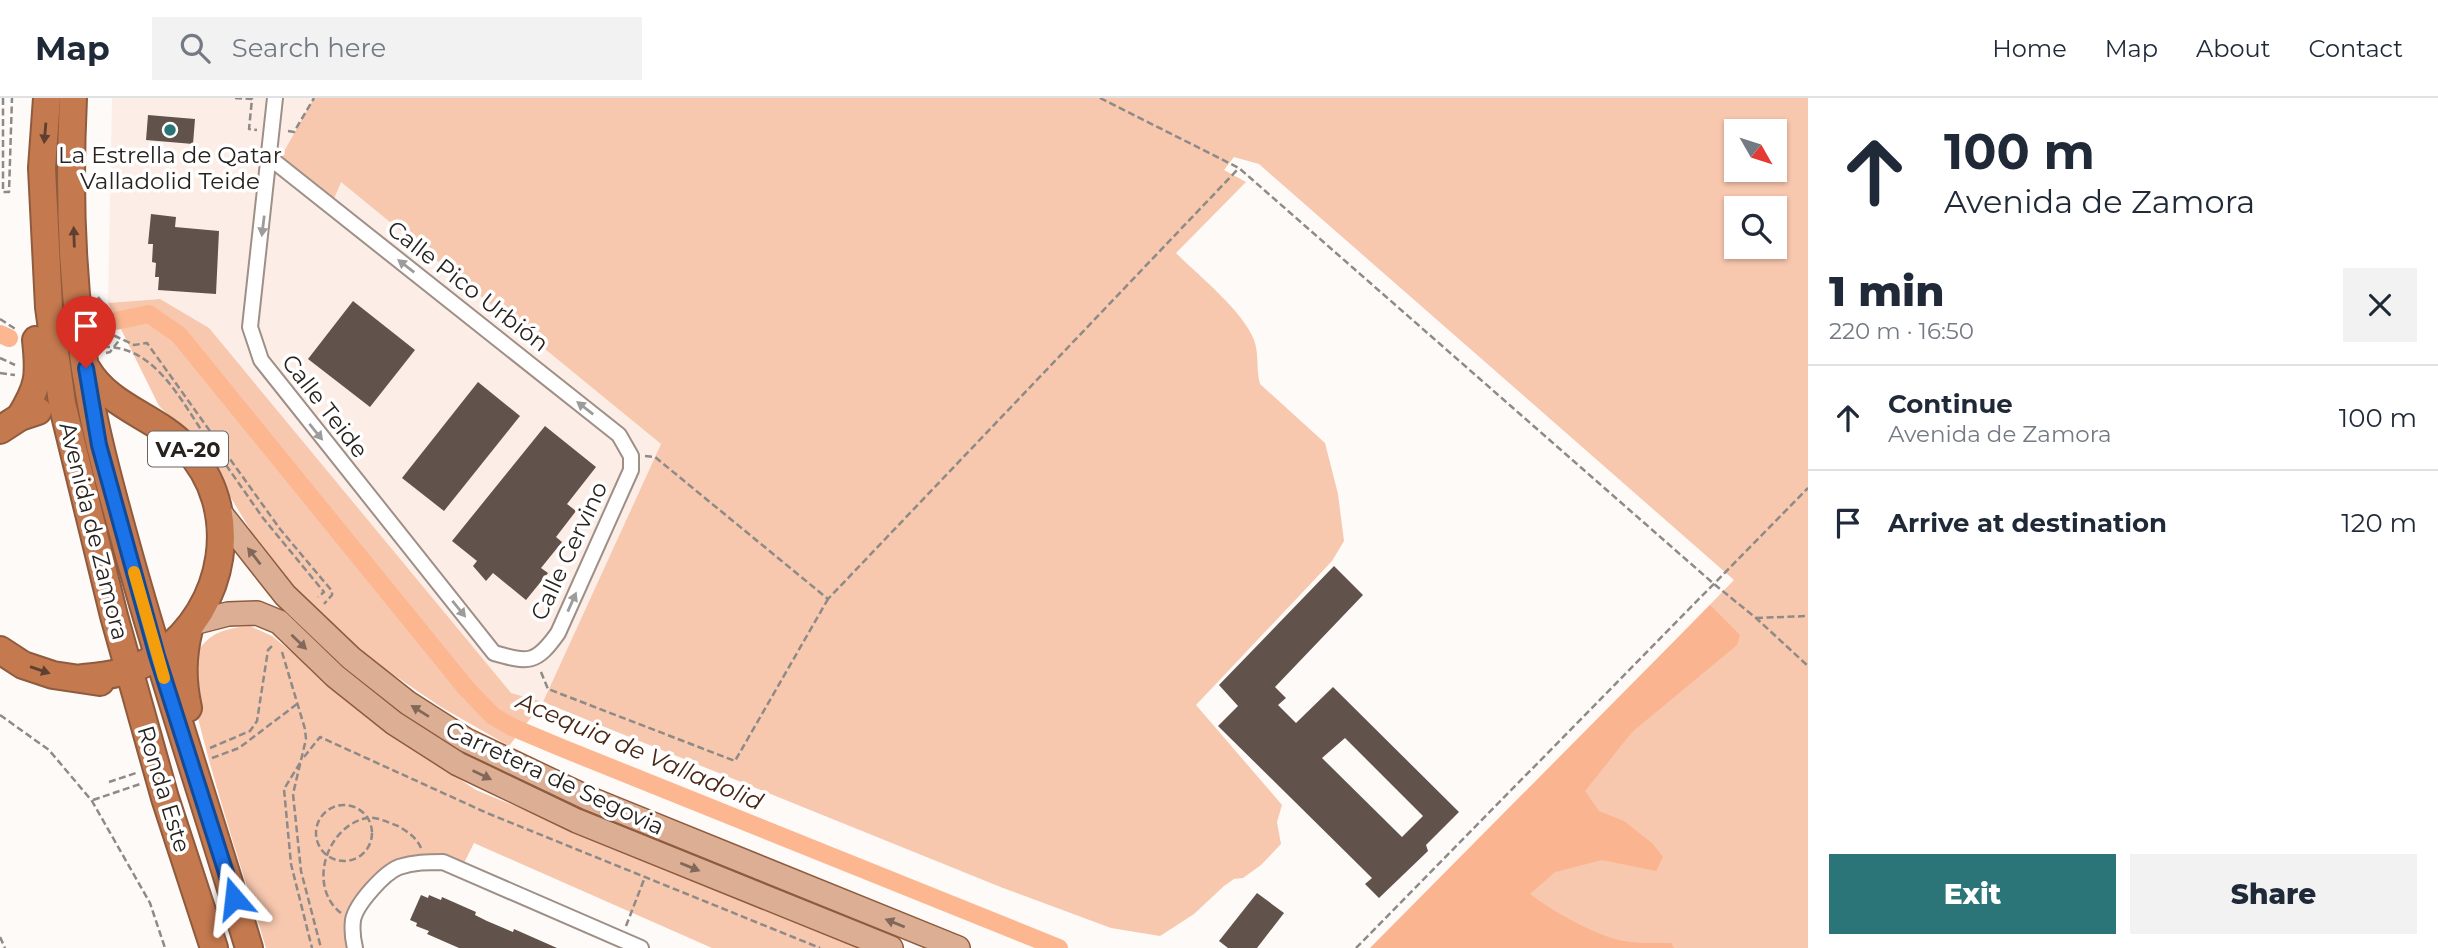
<!DOCTYPE html>
<html lang="en">
<head>
<meta charset="utf-8">
<style>
	body { margin:0; font-family:Montserrat,sans-serif; background:#f2f2f3; color:#1f2937; height:100vh; display:flex; flex-direction:column; font-size:26px; white-space:nowrap }
	* { box-sizing:border-box; margin:0 }
	p { font-size:23px; color:#747a83 }
	.icon { flex:none; width:38px; height:38px; fill:none; stroke:currentColor; stroke-width:2; stroke-linecap:round; stroke-linejoin:round }
	.map { position:relative; flex:1; overflow:hidden }
	.drawer { display:flex; flex-direction:column; background:#fff; width:630px }
	.drawer>* { flex:none }
	.banner { background:#fff; color:#1f2937; overflow:hidden }
	.needle { width:46px; rotate:129deg }
	.tools { position:absolute; left:1724px; top:21px; display:grid; gap:14px }
	.tools a { display:grid; place-items:center; width:63px; height:63px; border-radius:0px; background:#fff; box-shadow:0 2px 5px #0004; font-size:35px }
	.pin { position:absolute; display:grid; place-items:center; width:60px; height:60px; color:#fff; margin:-72px -30px; border-radius:50% 50% 50% 0; rotate:-45deg; box-shadow:0 0 7px #0007 }
	.pin .icon { rotate:45deg }
	.me { position:absolute; width:77px; margin:-38px; rotate:343deg; stroke-linejoin:round; filter:drop-shadow(0 0 5px #0008) }
	.turn { display:flex; align-items:center; gap:24px; height:147px; padding:0 21px; font-size:32px }
	.turn .icon { width:91px; height:91px; stroke-width:2.5 }
	.turn b { display:block; font-size:49px; line-height:60px }
	.round { display:grid; place-items:center; flex:none; width:74px; height:74px; border-radius:0px; background:#f2f2f3 }
	.summary { display:flex; align-items:center; justify-content:space-between; height:119px; padding:0 21px }
	h1 { font-size:42px; font-weight:800; line-height:52px }
	.button { display:flex; gap:14px; margin-top:auto; padding:14px 21px }
	.button a { flex:1; height:80px; border-radius:0px; background:#2b7579; color:#fff; font-size:28px; font-weight:800; line-height:80px; text-align:center }
	.button a+a { background:#f2f2f3; color:#1f2937 }
	ul { padding:0; list-style:none }
	li { display:flex; align-items:center; gap:21px; height:105px; padding:0 21px; border-top:2px solid #e0e1e3 }
	li div { flex:1 }
	li b { display:block; font-size:26px }
	li em { font-style:normal }
	header { display:flex; align-items:center; gap:42px; box-sizing:border-box; height:98px; padding:0 35px; background:#fff; border-bottom:2px solid #e0e1e3 }
	header strong { font-size:33px }
	nav { display:flex; gap:38px; margin-inline-start:auto; font-size:24px }
	.search { width:490px; height:63px; background:#f2f2f3; display:flex; align-items:center; gap:18px; box-sizing:border-box; padding:0 24px; border-radius:0px; color:#747a83; font-size:26px }
	main { display:flex; flex:1; min-height:0 }
	.map>svg:first-child { display:block }
	.built { fill:#fcede6 }
	.green { fill:#f7c7ae; fill-rule:evenodd }
	.forest { fill:#fab48f }
	.lines { fill:none; stroke-linecap:round; stroke-linejoin:round }
	.canal { stroke:#fcb791; stroke-width:18 }
	.building { fill:#61534c; fill-rule:evenodd }
	.street-casing { stroke:#9e8f87; stroke-width:18 }
	.primary-casing { stroke:#8e5b3e; stroke-width:26 }
	.highway-casing { stroke:#8e5b3e; stroke-width:30 }
	.path { stroke:#8e8a87; stroke-width:2.5; stroke-dasharray:7 3.5; stroke-linecap:butt }
	.street { stroke:#fff; stroke-width:14 }
	.primary { stroke:#dcaf95; stroke-width:23 }
	.highway { stroke:#c5794f; stroke-width:26 }
	.oneway { fill:#5f4030 }
	.oneway2 { fill:#9e9c9a }
	.oneway3 { fill:#82685a }
	.route-casing { stroke:#114b97; stroke-width:18 }
	.route { stroke:#1a73e8; stroke-width:12 }
	.slow { stroke:#f59e0b; stroke-width:12 }
	.poi-dot { fill:#2b7579; stroke:#fff; stroke-width:2.5 }
	.labels { text-anchor:middle; dominant-baseline:central; stroke-width:7; stroke-linejoin:round; paint-order:stroke }
	.shield { fill:#fff; stroke:#686462; stroke-width:2 }
	.shield-label { font-size:21px; font-weight:bold; fill:#28221f }
	.poi-label { font-size:23px; fill:#28221f; stroke:#fff }
	.street-label { font-size:23px; fill:#28221f; stroke:#fff }
	.water-label { font-size:24px; font-style:italic; fill:#492714; stroke:#fff }
</style>
</head>
<body>
<header>
<strong>Map</strong>
<div class="search"><svg class="icon" aria-label="search" viewBox="0 0 24 24"><circle cx="10" cy="10" r="6"/><path d="M15 15l6 6"/></svg>Search here</div>
<nav><a>Home</a><a>Map</a><a>About</a><a>Contact</a></nav>
</header>
<main>
<div class="map">
<svg width="1808" height="850" viewBox="0 0 1808 850">
	<rect width="100%" height="100%" fill="#fdfaf8"/>
	<polygon class="built" points="112,0 393,0 341,84 661,346 543,604 511,595 160,201 108,205"/>
	<g class="green">
		<path d="M314 0H1808V850H1387L1510 712 1734 482 1259 66 1234 59 1224 72 1246 84 1176 155C1199 178 1243 213 1254 242 1259 254 1256 272 1260 286L1325 345 1338 396 1344 443 1332 463 1196 607 1282 707 1277 724 1281 746 1261 767 1243 780 1234 781 1224 788 1194 816 1160 838 1111 830 1003 790 543 604 509 648 441 609 360 554 292 490 252 435 200 348 159 308 108 205 160 201 209 230 511 595 543 604 661 346 341 84 331 108 277 66ZM1736 33H1774V72H1736ZM1736 110H1774V149H1736Z"/>
		<path d="M250 528 272 538 400 642 476 692 863 850H712L474 745 461 771 414 765 363 802 355 850H266C243 774 217 697 198 620 194 601 188 569 199 552 211 533 229 530 250 528Z"/>
	</g>
	<path class="forest" d="M1710 507 1740 537 1737 547 1632 634 1585 693 1599 713 1624 723 1653 746 1663 759 1656 773 1602 762 1555 774 1530 796C1554 814 1583 830 1611 840 1630 846 1652 845 1671 845L1674 850H1370Z"/>
	<g class="lines">
		<g class="canal">
			<polyline points="115,223 149,216 179,237 466,590 493,618 512,629 562,650 1059,850"/>
			<polyline points="0,236 9,240"/>
		</g>
	</g>
	<g class="building">
		<polygon points="148,17 195,21 193,46 146,42"/>
		<polygon points="151,116 176,119 175,129 219,133 216,196 158,192 159,179 155,179 156,165 152,164 153,146 148,146"/>
		<polygon points="353,203 415,252 370,309 308,261"/>
		<polygon points="478,284 520,318 444,413 402,380"/>
		<polygon points="545,328 596,369 567,406 576,413 556,439 562,444 541,470 548,475 526,502 493,475 486,483 473,468 477,463 452,443"/>
		<path d="M1334 468 1363 497 1275 589 1286 600 1278 607 1296 625 1333 589 1459 714 1426 747 1428 753 1379 800 1365 786 1372 780 1218 628 1238 608 1219 587ZM1345 640 1423 718 1402 739 1322 660Z"/>
		<polygon points="1257,795 1284,815 1257,850 1228,850 1219,843"/>
		<polygon points="421,797 428,800 429,797 441,802 442,799 476,814 475,817 487,823 513,834 514,831 557,850 459,850 427,836 429,833 416,828 417,825 410,822"/>
	</g>
	<g class="lines">
		<defs>
			<g id="street">
				<path d="M270 60 619 337 631 358V372L558 535C536 566 529 565 494 555L261 262 250 229 275 0"/>
				<path d="M355 850C353 842 352 831 353 822 356 806 384 775 399 769 414 764 428 764 443 764L641 850"/>
			</g>
			<g id="primary">
				<polyline points="218,412 285,497 351,560 408,605 466,642 588,700 958,850"/>
				<polyline points="193,525 228,516 257,515 279,524 335,578 394,625 458,666 577,723 891,850"/>
			</g>
			<g id="highway">
				<polyline points="47,0 42,70 49,209 62,305 114,518 165,700 214,850"/>
				<path d="M73 0C68 101 72 206 91 306 100 355 114 402 127 450 164 584 209 716 249 850"/>
				<path d="M20 319C39 288 40 278 36 242"/>
				<polyline points="0,332 20,319 38,313"/>
				<polyline points="0,552 23,567 53,577 100,584"/>
				<path d="M83 580C110 578 136 573 159 557 226 511 244 411 186 350 156 318 110 310 87 271"/>
				<path d="M188 610C182 582 182 559 189 531"/>
			</g>
		</defs>
		<use href="#street" class="street-casing"/>
		<use href="#primary" class="primary-casing"/>
		<use href="#highway" class="highway-casing"/>
		<g class="path">
			<polyline points="3,0 3,94 9,94 12,0"/>
			<polyline points="235,0 252,1 249,31 257,32"/>
			<polyline points="1100,0 1239,70 1714,486 1756,520 1808,568"/>
			<polyline points="288,33 294,34 314,0"/>
			<polyline points="98,199 106,209 115,238 134,247 147,245 280,431 332,493 332,497 324,506"/>
			<polyline points="0,221 17,232"/>
			<path d="M103 249C153 247 179 299 204 336"/>
			<polyline points="106,255 110,254 120,241"/>
			<polyline points="0,260 15,267"/>
			<polyline points="0,275 15,277"/>
			<polyline points="645,358 655,359 828,501 1239,70"/>
			<polyline points="226,367 263,420 324,494 318,499"/>
			<polyline points="1756,520 1808,518"/>
			<polyline points="282,554 305,631 306,641 293,696 301,773 321,850"/>
			<polyline points="541,574 548,591 735,663 828,501"/>
			<polyline points="0,617 49,652 92,703 150,805 165,850"/>
			<polyline points="210,650 250,633 257,623 268,552 274,546"/>
			<polyline points="304,659 320,639 487,715 820,850"/>
			<polyline points="212,660 239,650 297,606"/>
			<polyline points="300,665 284,691 291,766 312,850"/>
			<polyline points="109,684 136,675"/>
			<polyline points="93,702 140,686"/>
			<circle cx="344" cy="735" r="28"/>
			<path d="M341 815C307 789 326 728 367 720 376 718 389 725 398 728 407 733 417 740 421 750"/>
			<polyline points="626,828 645,779"/>
			<polyline points="0,839 5,850"/>
			<polyline points="1356,850 1808,390"/>
		</g>
		<use href="#street" class="street"/>
		<use href="#primary" class="primary"/>
		<use href="#highway" class="highway"/>
	</g>
	<defs><path id="oneway-solid" d="M-6-.8H1V-3.2L6.5 0L1 3.2V.8H-6Z" transform="scale(1.75)"/></defs>
	<g class="oneway">
		<use href="#oneway-solid" transform="translate(45 35) rotate(95)"/>
		<use href="#oneway-solid" transform="translate(74 139) rotate(-92)"/>
		<use href="#oneway-solid" transform="translate(40 572) rotate(19)"/>
	</g>
	<g class="oneway2">
		<use href="#oneway-solid" transform="translate(263 128) rotate(97)"/>
		<use href="#oneway-solid" transform="translate(406 168) rotate(-142)"/>
		<use href="#oneway-solid" transform="translate(585 310) rotate(-142)"/>
		<use href="#oneway-solid" transform="translate(316 334) rotate(51)"/>
		<use href="#oneway-solid" transform="translate(572 504) rotate(-66)"/>
		<use href="#oneway-solid" transform="translate(459 511) rotate(51)"/>
	</g>
	<g class="oneway3">
		<use href="#oneway-solid" transform="translate(254 458) rotate(-128)"/>
		<use href="#oneway-solid" transform="translate(299 544) rotate(44)"/>
		<use href="#oneway-solid" transform="translate(420 613) rotate(-148)"/>
		<use href="#oneway-solid" transform="translate(482 677) rotate(26)"/>
		<use href="#oneway-solid" transform="translate(690 769) rotate(22)"/>
		<use href="#oneway-solid" transform="translate(895 825) rotate(-158)"/>
	</g>
	<g class="lines">
		<defs>
			<polyline id="route" points="86,270 99,347 157,558 234,800"/>
		</defs>
		<use href="#route" class="route-casing"/>
		<use href="#route" class="route"/>
		<polyline class="slow" points="134,474 164,580"/>
	</g>
	<circle class="poi-dot" cx="170" cy="32" r="7"/>
	<g class="labels">
		<rect class="shield" x="148" y="333.5" width="80" height="35" rx="5"/>
		<g class="shield-label">
			<text x="188" y="351">VA-20</text>
		</g>
		<g class="poi-label">
			<text x="170" y="57">La Estrella de Qatar<tspan x="170" dy="26">Valladolid Teide</tspan></text>
		</g>
		<g class="street-label">
			<text transform="translate(468 188) rotate(38)">Calle Pico Urbión</text>
			<text transform="translate(325 308) rotate(52)">Calle Teide</text>
			<text transform="translate(94 433) rotate(76)">Avenida de Zamora</text>
			<text transform="translate(569 453) rotate(-65)">Calle Cervino</text>
			<text transform="translate(555 680) rotate(25)">Carretera de Segovia</text>
			<text transform="translate(164 691) rotate(73)">Ronda Este</text>
		</g>
		<g class="water-label">
			<text transform="translate(640 653) rotate(23)">Acequia de Valladolid</text>
		</g>
	</g>
</svg>
<div class="tools">
<a><svg class="needle" viewBox="-14 -14 28 28"><path d="M0-13l5 13h-10z" fill="#e53935"/><path d="M0 13l5-13h-10z" fill="#747a83"/></svg></a>
<a><svg class="icon" aria-label="search" viewBox="0 0 24 24"><circle cx="10" cy="10" r="6"/><path d="M15 15l6 6"/></svg></a>
</div>
<div class="pin" style="left:86px;top:270px;background:#d93025"><svg class="icon" aria-label="arrive" viewBox="0 0 24 24"><path d="M6 21V4h12l-3 4 3 4H6"/></svg></div>
<svg class="me" style="left:234px;top:800px" viewBox="-20 -20 40 40"><path d="M0-17L14 15 0 8-14 15z" fill="#1a73e8" stroke="#fff" stroke-width="4"/></svg>
</div>
<section class="drawer">
<div class="banner">
<div class="turn"><svg class="icon" aria-label="ahead" viewBox="0 0 24 24"><path d="M12 20V5M6 11l6-6 6 6"/></svg><div><b>100 m</b>Avenida de Zamora</div></div>
</div>
<div class="summary"><div><h1>1 min</h1><p>220 m · 16:50</p></div><a class="round"><svg class="icon" aria-label="close" viewBox="0 0 24 24"><path d="M6 6l12 12M18 6L6 18"/></svg></a></div>
<ul>
<li><svg class="icon" aria-label="ahead" viewBox="0 0 24 24"><path d="M12 20V5M6 11l6-6 6 6"/></svg><div><b>Continue</b><p>Avenida de Zamora</p></div><em>100 m</em></li>
<li><svg class="icon" aria-label="arrive" viewBox="0 0 24 24"><path d="M6 21V4h12l-3 4 3 4H6"/></svg><div><b>Arrive at destination</b></div><em>120 m</em></li>
</ul>
<div class="button"><a>Exit</a><a>Share</a></div>
</section>
</main>
</body>
</html>
